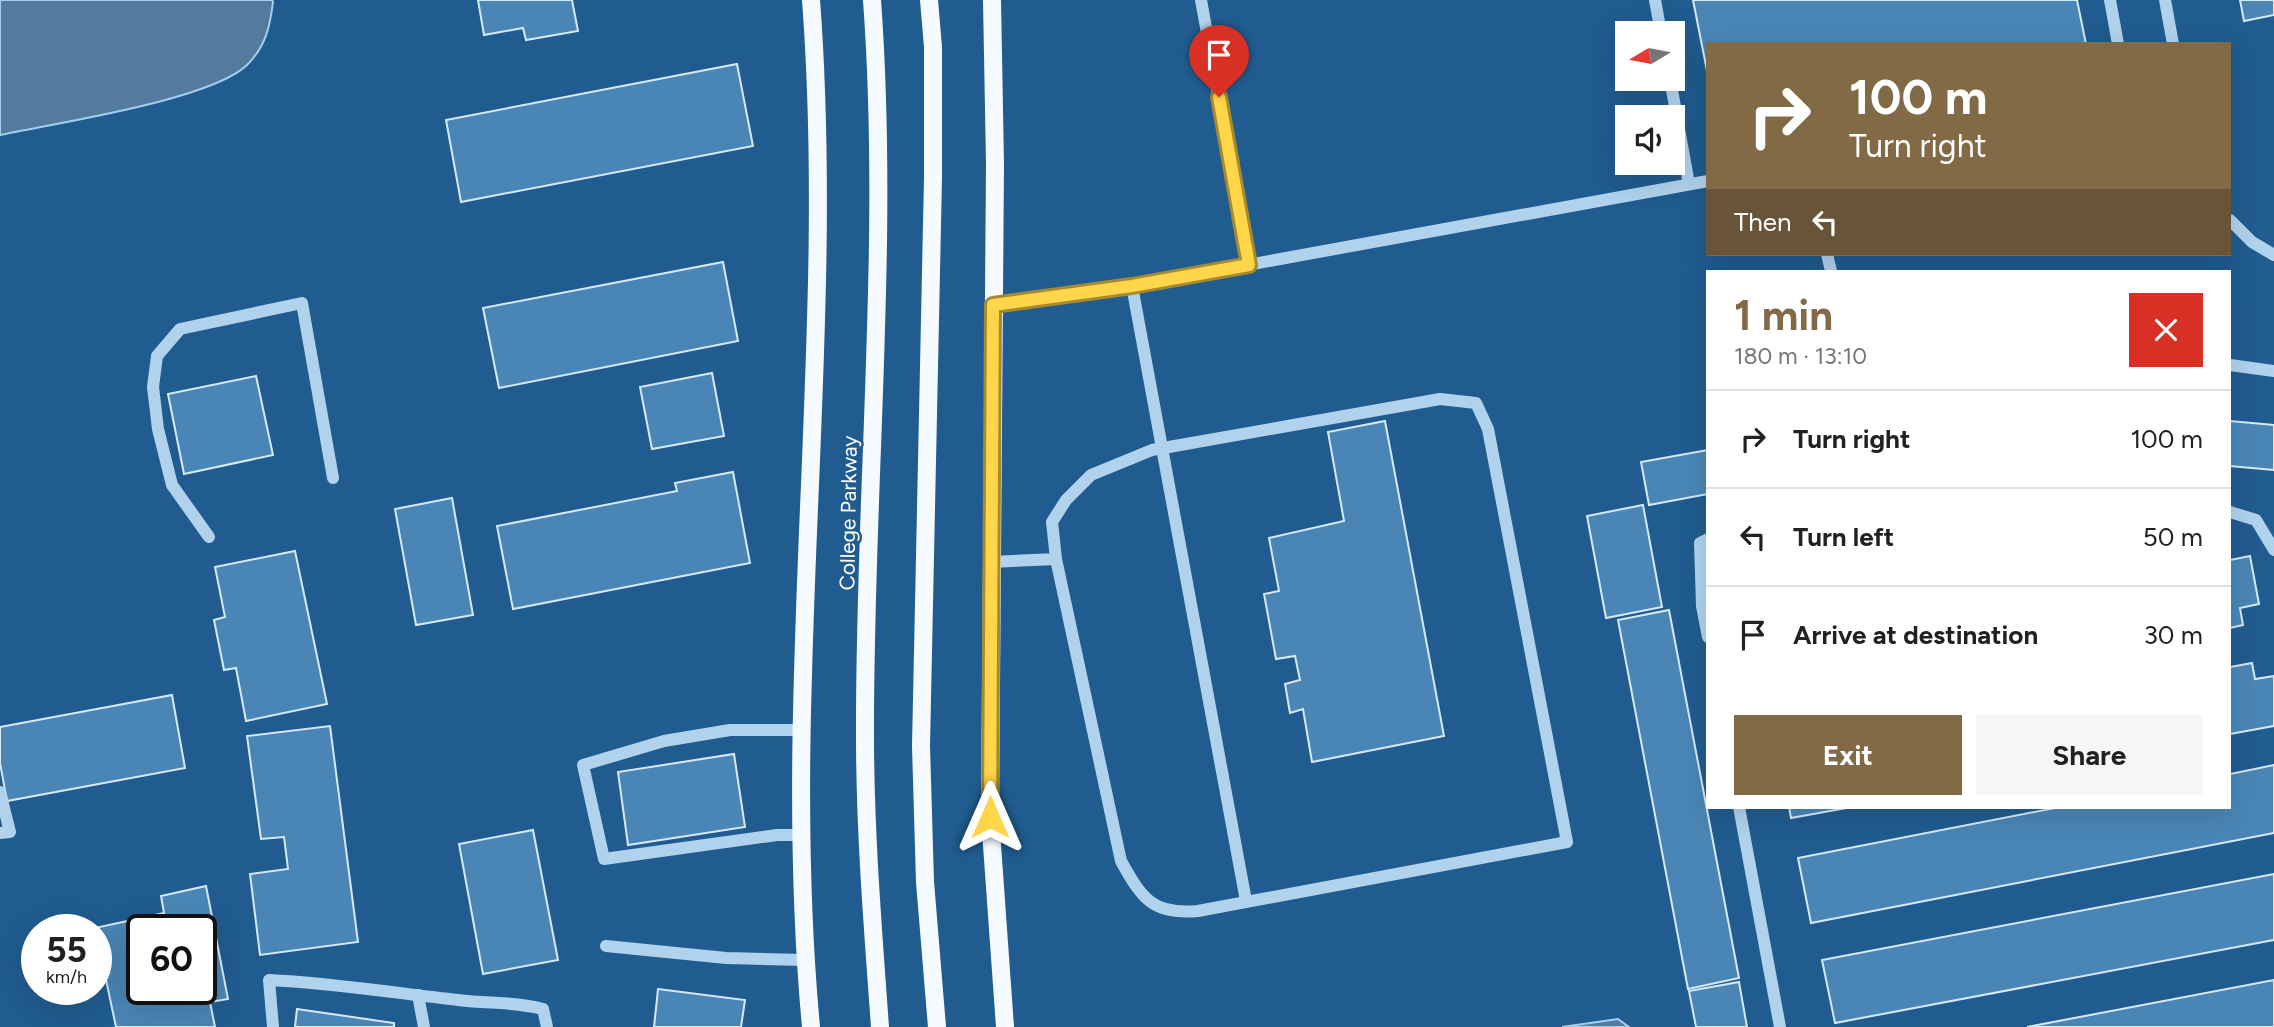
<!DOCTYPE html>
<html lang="en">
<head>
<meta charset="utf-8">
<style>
	body { margin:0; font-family:Figtree,sans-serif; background:#f6f6f6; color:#202124; height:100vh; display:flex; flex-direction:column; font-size:26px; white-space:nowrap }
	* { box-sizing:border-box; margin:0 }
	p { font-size:23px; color:#757577 }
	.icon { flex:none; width:38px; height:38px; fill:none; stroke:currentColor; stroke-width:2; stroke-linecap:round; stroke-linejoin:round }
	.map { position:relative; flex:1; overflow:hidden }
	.drawer { position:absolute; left:1706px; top:270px; width:525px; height:539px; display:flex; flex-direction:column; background:#fff; border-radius:0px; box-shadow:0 7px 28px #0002 }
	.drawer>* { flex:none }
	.top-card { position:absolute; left:1706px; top:42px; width:525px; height:214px; border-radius:0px; box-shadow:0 7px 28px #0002; background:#826a46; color:#fff; overflow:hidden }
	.needle { width:46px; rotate:260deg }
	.fabs { position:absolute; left:1615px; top:21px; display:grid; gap:14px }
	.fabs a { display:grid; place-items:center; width:70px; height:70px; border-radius:0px; background:#fff; box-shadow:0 7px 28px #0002; font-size:35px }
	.speed { position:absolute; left:21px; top:914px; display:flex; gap:14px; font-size:35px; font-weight:700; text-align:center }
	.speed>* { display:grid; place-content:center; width:91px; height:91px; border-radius:50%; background:#fff; box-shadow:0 7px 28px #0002; line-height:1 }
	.speed small { font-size:18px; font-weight:400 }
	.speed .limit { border:4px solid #111; border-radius:10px; background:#fff; color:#111 }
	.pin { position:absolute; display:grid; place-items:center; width:60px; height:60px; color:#fff; margin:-72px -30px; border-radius:50% 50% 50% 0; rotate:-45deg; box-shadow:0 0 7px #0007 }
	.pin .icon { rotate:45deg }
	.me { position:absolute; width:77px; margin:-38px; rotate:0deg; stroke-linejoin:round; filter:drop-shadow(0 0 5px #0008) }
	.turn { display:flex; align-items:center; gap:24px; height:147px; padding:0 28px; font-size:32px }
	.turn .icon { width:91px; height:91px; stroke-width:2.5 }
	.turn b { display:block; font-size:49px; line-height:60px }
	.then { display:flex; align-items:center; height:66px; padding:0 28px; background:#0003; gap:14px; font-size:26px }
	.round { display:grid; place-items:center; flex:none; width:74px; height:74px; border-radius:0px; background:#f6f6f6 }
	.summary { display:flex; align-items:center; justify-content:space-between; height:119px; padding:0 28px }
	h1 { font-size:42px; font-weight:700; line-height:52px; color:#826a46 }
	.primary-button { display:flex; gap:14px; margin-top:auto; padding:14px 28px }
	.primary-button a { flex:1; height:80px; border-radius:0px; background:#826a46; color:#fff; font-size:28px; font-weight:700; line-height:80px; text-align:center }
	.primary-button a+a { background:#f6f6f6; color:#202124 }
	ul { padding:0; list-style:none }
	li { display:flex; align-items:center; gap:21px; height:98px; padding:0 28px; border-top:2px solid #e0e0e0 }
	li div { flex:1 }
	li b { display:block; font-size:26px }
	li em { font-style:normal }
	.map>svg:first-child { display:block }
	.water { fill:#527b9e; stroke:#a3ceee; stroke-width:2 }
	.building { fill:#4986b6; stroke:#d5e9f9; stroke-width:2; fill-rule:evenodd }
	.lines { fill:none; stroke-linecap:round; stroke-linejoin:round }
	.minor { stroke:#b0d2ec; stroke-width:12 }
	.major { stroke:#f5faff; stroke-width:18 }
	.route-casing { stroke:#a68a30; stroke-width:18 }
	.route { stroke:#ffd54a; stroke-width:12 }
	.labels { text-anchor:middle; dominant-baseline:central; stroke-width:5; stroke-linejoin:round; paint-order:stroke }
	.street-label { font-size:21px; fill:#fff; stroke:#205c8f }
</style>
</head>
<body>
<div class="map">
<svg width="2274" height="1027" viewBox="0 0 2274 1027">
	<rect width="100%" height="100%" fill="#205c8f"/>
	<g class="water">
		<path d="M0 0H272L273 2C270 26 266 46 247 65 211 100 55 123 0 135Z"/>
		<polygon points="1618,1019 1629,1027 1562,1027"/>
	</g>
	<g class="building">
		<polygon points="478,0 572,0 578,31 526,40 523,28 484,35"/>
		<polygon points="1693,0 2077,0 2086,44 1708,44 1708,76"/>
		<polygon points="2240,0 2274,0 2274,15 2244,21"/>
		<polygon points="737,64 753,146 461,202 446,120"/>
		<polygon points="723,262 738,341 499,388 483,308"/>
		<polygon points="712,373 724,436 652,449 640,387"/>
		<polygon points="256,376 273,455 184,474 168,394"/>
		<polygon points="1385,421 1444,736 1312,762 1303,709 1290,713 1285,684 1300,680 1295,656 1276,659 1264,594 1279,591 1269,538 1344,521 1328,432"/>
		<polygon points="2230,421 2274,425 2274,470 2230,466"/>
		<polygon points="1708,450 1708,494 1649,505 1641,462"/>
		<polygon points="733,472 750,563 513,609 497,526 677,491 675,483"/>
		<polygon points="452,498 473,615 416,625 395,509"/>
		<polygon points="1643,505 1662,607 1606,618 1587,516"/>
		<polygon points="295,551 327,704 246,721 236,668 224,670 214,620 225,617 215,567"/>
		<polygon points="2250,556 2259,604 2240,608 2243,625 2230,628 2230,560"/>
		<polygon points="1669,610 1739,978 1688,989 1618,620"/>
		<polygon points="2252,663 2255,679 2274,676 2274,726 2230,734 2230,667"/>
		<polygon points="172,695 185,768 7,801 0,763 0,727"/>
		<polygon points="330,726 358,942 260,955 250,874 288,869 284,837 261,839 247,736"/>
		<polygon points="734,754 745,827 628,845 618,772"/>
		<polygon points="2274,765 2274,833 1811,923 1798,858 2060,807 2230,807 2230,774"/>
		<polygon points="1789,807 1852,807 1791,818"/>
		<polygon points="533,830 558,960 483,974 459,844"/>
		<polygon points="2274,874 2274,940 1835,1023 1822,960"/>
		<path d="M206 886 228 999 210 1002 215 1027H116L95 928 164 913 161 896ZM142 929H201V989H142Z"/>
		<polygon points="2274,980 2274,1027 2027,1027"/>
		<polygon points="1739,982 1747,1027 1696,1027 1689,991"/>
		<polygon points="658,989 745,1000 741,1027 654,1027"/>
		<polygon points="297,1009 394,1023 394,1027 295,1027"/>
	</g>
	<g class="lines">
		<g class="minor">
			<polyline points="1201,0 1249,265"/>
			<polyline points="1655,0 1661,33"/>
			<polyline points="2110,0 2118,44"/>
			<polyline points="2165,0 2173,44"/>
			<polyline points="1670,79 1689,184"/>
			<polyline points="2230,220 2252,242 2274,255"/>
			<polyline points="1827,254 1831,271"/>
			<polyline points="1132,286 1246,901"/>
			<polyline points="993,305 1132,286 1708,181"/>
			<polyline points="2230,365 2274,371"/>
			<polyline points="2230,512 2256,520 2274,550"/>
			<polyline points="209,537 172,485 158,429 153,387 157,356 180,329 302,303 333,478"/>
			<polyline points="1708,539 1700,543 1702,606 1708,637"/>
			<path d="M991 562 1056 559 1121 861C1142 899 1153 915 1198 911L1567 842 1488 429 1476 403 1440 399 1152 450 1091 475 1066 500 1052 522 1056 559"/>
			<polyline points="0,792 10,832 0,833"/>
			<polyline points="1739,807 1780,1027"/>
			<polyline points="799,835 777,835 604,859 583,765 664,741 730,730 801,730"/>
			<polyline points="606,946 726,958 805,960"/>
			<polyline points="418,995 424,1027"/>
			<path d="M273 1027 269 980C332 983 395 993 458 1000 490 1004 511 1001 543 1009L547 1027"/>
		</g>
		<g class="major">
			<path d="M811 0C837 342 779 685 811 1027"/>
			<path d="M872 0C890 245 864 491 865 736 865 833 873 930 880 1027"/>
			<polyline points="929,0 933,47 933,177 921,746 925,882 937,1027"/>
			<polyline points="992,0 995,164 990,817 1005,1027"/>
		</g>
	</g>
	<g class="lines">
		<defs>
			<polyline id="route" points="990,817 993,305 1132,286 1249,265 1219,97"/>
		</defs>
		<use href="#route" class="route-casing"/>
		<use href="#route" class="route"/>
	</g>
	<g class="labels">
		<g class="street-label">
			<text transform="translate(848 513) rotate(-89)">College Parkway</text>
		</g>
	</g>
</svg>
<div class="fabs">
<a><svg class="needle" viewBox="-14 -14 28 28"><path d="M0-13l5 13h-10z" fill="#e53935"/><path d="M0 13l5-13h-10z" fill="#757577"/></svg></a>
<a><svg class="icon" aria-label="sound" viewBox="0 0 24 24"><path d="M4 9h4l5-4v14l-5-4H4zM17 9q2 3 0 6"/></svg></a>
</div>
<div class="speed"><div>55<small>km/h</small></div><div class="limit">60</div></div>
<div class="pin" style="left:1219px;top:97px;background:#d93025"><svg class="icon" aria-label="arrive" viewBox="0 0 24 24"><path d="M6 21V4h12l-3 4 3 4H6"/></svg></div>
<svg class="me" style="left:990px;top:817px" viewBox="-20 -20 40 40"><path d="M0-17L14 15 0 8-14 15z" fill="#ffd54a" stroke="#fff" stroke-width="4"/></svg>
<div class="top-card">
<div class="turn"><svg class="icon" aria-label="right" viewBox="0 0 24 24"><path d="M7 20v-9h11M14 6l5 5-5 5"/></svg><div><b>100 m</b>Turn right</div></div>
<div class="then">Then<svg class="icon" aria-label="left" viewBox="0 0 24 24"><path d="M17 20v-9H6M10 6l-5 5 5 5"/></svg></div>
</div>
<section class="drawer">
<div class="summary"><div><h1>1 min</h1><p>180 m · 13:10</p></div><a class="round" style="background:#d93025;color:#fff"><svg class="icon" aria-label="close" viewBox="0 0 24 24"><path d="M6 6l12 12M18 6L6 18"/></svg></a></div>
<ul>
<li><svg class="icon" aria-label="right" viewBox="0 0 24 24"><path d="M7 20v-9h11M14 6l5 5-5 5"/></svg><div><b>Turn right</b></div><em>100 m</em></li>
<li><svg class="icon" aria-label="left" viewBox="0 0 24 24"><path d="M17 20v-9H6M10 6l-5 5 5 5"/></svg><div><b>Turn left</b></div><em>50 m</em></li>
<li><svg class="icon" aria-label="arrive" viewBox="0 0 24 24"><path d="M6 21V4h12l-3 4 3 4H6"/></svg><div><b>Arrive at destination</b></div><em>30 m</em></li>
</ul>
<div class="primary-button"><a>Exit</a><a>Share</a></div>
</section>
</div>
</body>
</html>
